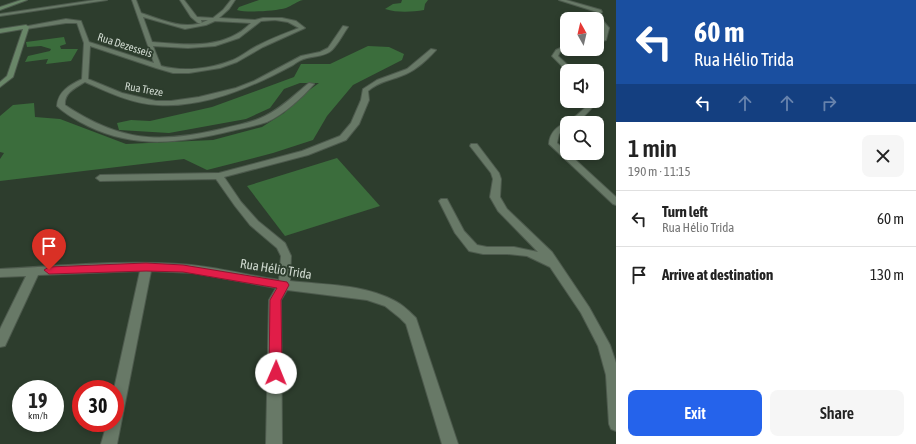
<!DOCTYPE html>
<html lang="en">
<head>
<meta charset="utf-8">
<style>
	body { margin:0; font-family:"Asap Condensed",sans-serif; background:#f6f6f6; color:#222; height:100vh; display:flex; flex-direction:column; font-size:15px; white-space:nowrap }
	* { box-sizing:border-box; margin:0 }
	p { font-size:13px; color:#767676 }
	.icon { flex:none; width:22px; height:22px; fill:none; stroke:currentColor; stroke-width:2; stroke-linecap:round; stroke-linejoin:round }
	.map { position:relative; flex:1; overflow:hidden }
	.side { display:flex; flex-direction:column; background:#fff; width:300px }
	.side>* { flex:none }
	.hud { background:#1a4fa0; color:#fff; overflow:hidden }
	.needle { width:26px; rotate:352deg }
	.fabs { position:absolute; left:560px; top:12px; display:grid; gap:8px }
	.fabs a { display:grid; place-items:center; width:44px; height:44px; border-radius:8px; background:#fff; box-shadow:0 2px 6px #0003; font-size:20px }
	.speed { position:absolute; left:12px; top:380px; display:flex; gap:8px; font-size:20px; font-weight:700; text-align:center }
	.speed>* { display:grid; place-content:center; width:52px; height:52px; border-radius:50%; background:#fff; box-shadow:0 2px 6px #0003; line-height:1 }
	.speed small { font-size:10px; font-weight:400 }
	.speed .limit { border:6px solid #d22; background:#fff; color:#111 }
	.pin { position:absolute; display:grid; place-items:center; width:34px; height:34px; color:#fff; margin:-41px -17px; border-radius:50% 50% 50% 0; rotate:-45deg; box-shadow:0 0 4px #0007 }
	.pin .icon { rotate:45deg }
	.me { position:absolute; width:44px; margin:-22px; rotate:1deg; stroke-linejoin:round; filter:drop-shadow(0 0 3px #0008) }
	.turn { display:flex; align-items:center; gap:14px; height:84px; padding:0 12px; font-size:18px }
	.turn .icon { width:52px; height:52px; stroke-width:2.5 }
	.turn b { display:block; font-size:28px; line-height:34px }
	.lanes { display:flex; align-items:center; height:38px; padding:0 12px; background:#0003; justify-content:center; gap:20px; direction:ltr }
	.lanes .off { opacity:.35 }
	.round { display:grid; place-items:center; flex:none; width:42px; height:42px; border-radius:8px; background:#f6f6f6 }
	.summary { display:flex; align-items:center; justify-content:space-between; height:68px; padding:0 12px }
	h1 { font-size:24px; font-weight:600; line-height:30px }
	.button { display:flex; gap:8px; margin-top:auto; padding:8px 12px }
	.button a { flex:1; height:46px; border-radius:8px; background:#2563eb; color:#fff; font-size:16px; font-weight:600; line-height:46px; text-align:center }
	.button a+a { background:#f6f6f6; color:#222 }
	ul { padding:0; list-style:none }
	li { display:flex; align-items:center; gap:12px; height:56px; padding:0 12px; border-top:1px solid #e0e0e0 }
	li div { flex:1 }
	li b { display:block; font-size:15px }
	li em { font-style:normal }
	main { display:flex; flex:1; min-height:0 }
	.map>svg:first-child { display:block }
	.green { fill:#3b6d3c }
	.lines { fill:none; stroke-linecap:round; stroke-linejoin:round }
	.street-casing { stroke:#4d5a4d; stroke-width:2 }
	.secondary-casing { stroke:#4d5a4d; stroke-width:2 }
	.street { fill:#687967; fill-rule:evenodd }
	.secondary { fill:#698668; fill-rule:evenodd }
	.route { fill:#e11d48; stroke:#92132f }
	.labels { text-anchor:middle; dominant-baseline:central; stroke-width:4; stroke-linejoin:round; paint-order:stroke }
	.far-street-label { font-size:11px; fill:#cfd9cf; stroke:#2d3d2d }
	.street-label { font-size:13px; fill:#cfd9cf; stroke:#2d3d2d }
</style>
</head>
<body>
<main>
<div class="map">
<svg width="616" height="444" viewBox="0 0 616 444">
	<rect width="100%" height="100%" fill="#2d3d2d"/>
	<g class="green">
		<path d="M259 0H303C297 1 292 6 286 8 275 11 247 13 237 10L239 7Z"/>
		<path d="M402 0H428L425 4 424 10C412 12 398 13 385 9L393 4 401 3Z"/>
		<polygon points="64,37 66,44 60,46 61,49 78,49 71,61 46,64 48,59 25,62 28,56 50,51 51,49 41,46 27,47 26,42"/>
		<polygon points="368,46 389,47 404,54 402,60 353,85 327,116 313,140 273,153 207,170 184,159 0,181 0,159 4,153 0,152 0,116 13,105 34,103 35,117 60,119 126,144 213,140 262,127 284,113 301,96 319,83 300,83 284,89 270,108 246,119 169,133 119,130 117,123 131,120 150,121 212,107 294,77 301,64 330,64"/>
		<polygon points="337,158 380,206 285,236 247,186"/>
	</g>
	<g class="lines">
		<defs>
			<g id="street">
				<polygon points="95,0 107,0 0,16 0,14"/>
				<path d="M132 0H136L141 13C163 20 186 32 208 20H201L202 23H198L191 17 180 0H184L197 17 213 18 223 10 231 0H235L229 9 219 18 255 20 263 18H282L296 21 305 28 263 47 237 62 220 68 189 73H173L156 68 90 46 88 79 122 93 156 101H171L199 97 236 88 254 81 301 56 320 52 328 48 343 26 348 27C343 34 338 44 332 50 326 56 315 56 307 58 302 59 297 62 293 65 252 87 205 108 158 105 132 104 108 92 85 82 75 88 64 93 65 105 119 141 158 144 221 129 236 125 252 123 265 116 282 108 295 94 309 83L314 84C302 98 284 114 267 122 255 126 243 128 231 131 182 143 135 149 88 126 78 121 65 114 57 106 58 91 70 85 82 79L84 43 77 23H66L26 29 23 27 66 19 81 21 89 42 154 63ZM143 17 185 29 206 25 215 21 251 23C225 50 186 45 152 42ZM275 20 288 22 299 28C286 33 272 38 259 45 250 49 242 56 233 60 211 69 183 72 161 66L153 46 188 48 215 46 239 38 261 21Z"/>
				<polygon points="559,0 566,0 601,10 602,12 599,16 609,28 606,40 597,43 597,39 601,38 603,28 594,16 597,12"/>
				<polygon points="567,45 567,49 560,52 558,56 574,71 567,71 552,56 556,50"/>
				<path d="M431 49 436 50C428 59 417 69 406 74 393 80 379 81 368 91L369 100 359 124 346 140 308 155 224 177 241 202 258 221 285 243 291 256 290 281C324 285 364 284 395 301 403 305 410 312 416 318L458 444H442L406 324 400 318 385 306 367 300 287 290 281 300 282 444H266L269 300 276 288 194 273 151 271 117 444H101L107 423H115L114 389 140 271 38 275 5 346 0 347V329L26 276 0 277V269C60 266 120 260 179 264 213 266 246 275 279 280L281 256 277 248 250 225 235 206 216 179 100 181 96 178 100 175 219 173 302 151 340 136 351 123 361 100 363 89 377 80 407 69Z"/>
				<polygon points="597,83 599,84 602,89 600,95 597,97"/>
				<path d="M597 99 599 101 597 102C588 112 581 123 567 123V127L559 134 557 143 616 197V205L613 204 549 144C550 127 565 124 577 115 582 111 587 106 591 101H597Z"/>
				<polygon points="471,144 477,144 499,173 501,179 500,197 507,209 552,252 589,307 610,345 616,363 616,431 611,429 609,424 606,375 598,346 581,313 550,267 527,256 507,254 483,254 469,251 455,233 439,201 441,199 447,199 464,231 477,245 487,247 514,247 538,252 498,211 490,197 493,179 491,173 470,146"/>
			</g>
			<g id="secondary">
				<polygon points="21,0 27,0 0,10 0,7"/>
				<polygon points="26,25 29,27 13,77 0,87 0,82 7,76 23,29 0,33 0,29"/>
			</g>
		</defs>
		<use href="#street" class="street-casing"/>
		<use href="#secondary" class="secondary-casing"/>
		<use href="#street" class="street"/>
		<use href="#secondary" class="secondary"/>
	</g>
	<polygon class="route" points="146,263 183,265 287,282 289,285 281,300 282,373 280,376 276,378 271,376 269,373 270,300 277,288 183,272 146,271 49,274 44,270 49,267"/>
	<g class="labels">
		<g class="far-street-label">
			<text transform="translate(125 45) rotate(18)">Rua Dezesseis</text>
			<text transform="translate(144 89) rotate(10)">Rua Treze</text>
		</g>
		<g class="street-label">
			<text transform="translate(276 269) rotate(9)">Rua Hélio Trida</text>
		</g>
	</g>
</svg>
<div class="fabs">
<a><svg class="needle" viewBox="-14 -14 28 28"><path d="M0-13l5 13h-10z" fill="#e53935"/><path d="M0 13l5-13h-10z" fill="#767676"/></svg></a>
<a><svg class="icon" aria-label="sound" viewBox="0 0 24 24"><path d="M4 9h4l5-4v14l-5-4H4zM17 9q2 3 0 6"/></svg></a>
<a><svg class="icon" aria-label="search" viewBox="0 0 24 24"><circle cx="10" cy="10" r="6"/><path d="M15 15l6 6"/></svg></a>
</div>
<div class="speed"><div>19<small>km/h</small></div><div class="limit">30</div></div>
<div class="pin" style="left:49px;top:270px;background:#d93025"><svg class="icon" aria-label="arrive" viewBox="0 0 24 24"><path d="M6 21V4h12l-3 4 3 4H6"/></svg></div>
<svg class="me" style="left:276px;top:373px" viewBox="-20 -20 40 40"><circle r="19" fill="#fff"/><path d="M0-13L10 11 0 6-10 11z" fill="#e11d48"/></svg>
</div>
<section class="side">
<div class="hud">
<div class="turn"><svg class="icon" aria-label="left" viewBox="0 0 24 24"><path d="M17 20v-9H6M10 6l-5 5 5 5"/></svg><div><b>60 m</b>Rua Hélio Trida</div></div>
<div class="lanes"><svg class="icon" aria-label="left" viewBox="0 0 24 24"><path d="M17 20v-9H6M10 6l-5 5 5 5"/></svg><svg class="icon off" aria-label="ahead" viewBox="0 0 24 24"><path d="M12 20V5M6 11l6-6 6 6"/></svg><svg class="icon off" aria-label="ahead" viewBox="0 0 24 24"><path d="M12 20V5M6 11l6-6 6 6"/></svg><svg class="icon off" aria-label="right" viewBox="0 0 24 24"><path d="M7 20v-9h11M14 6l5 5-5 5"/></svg></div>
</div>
<div class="summary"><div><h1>1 min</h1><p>190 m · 11:15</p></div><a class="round"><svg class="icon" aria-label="close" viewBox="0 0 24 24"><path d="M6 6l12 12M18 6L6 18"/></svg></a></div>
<ul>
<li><svg class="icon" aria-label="left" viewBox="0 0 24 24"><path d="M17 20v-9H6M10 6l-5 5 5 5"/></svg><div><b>Turn left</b><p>Rua Hélio Trida</p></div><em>60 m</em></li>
<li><svg class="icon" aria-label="arrive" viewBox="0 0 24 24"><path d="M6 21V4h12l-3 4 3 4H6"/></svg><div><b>Arrive at destination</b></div><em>130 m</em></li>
</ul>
<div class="button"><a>Exit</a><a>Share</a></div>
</section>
</main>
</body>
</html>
